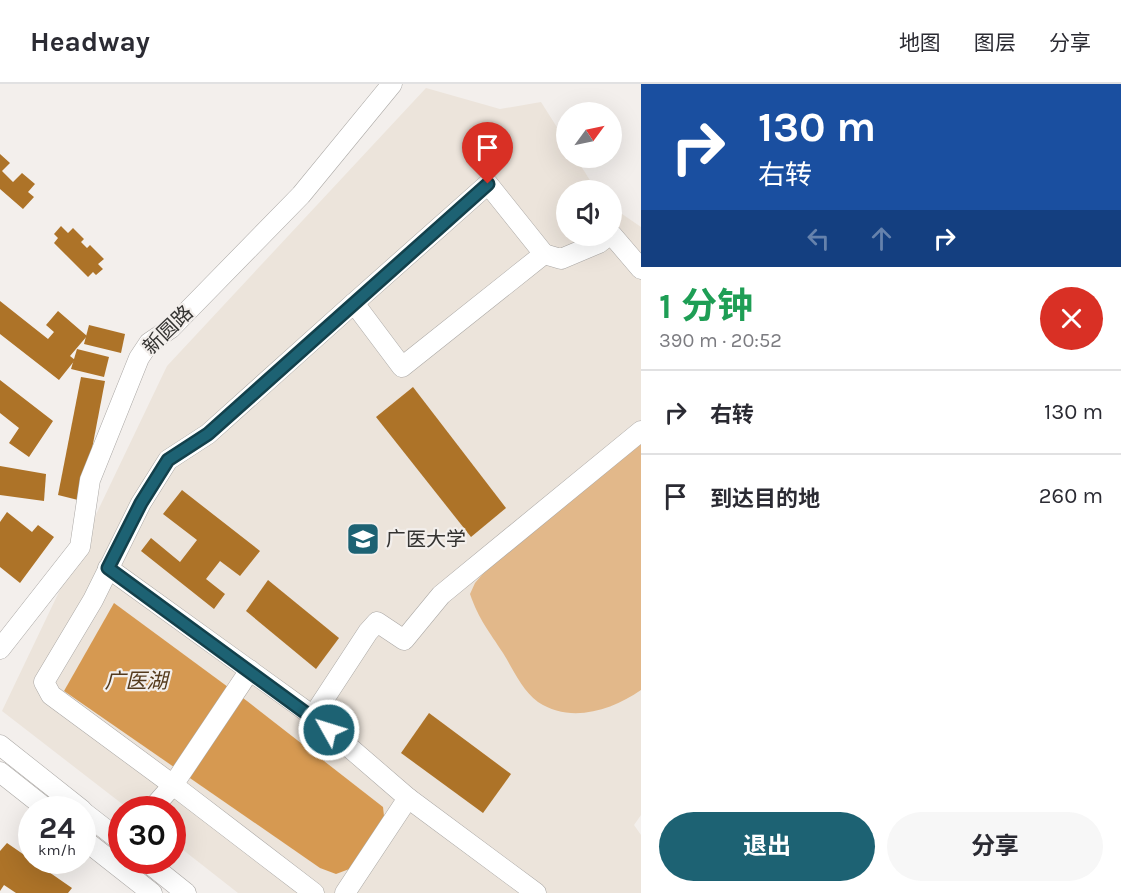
<!DOCTYPE html>
<html lang="zh">
<head>
<meta charset="utf-8">
<style>
	body { margin:0; font-family:Karla,"Noto Sans SC",sans-serif; background:#f7f7f7; color:#2b2b33; height:100vh; display:flex; flex-direction:column; font-size:22px; white-space:nowrap }
	* { box-sizing:border-box; margin:0 }
	p { font-size:20px; color:#7c7c81 }
	.icon { flex:none; width:33px; height:33px; fill:none; stroke:currentColor; stroke-width:2; stroke-linecap:round; stroke-linejoin:round }
	.map { position:relative; flex:1; overflow:hidden }
	.sheet { display:flex; flex-direction:column; background:#fff; width:480px }
	.sheet>* { flex:none }
	.top-card { background:#1a4fa0; color:#fff; overflow:hidden }
	.needle { width:39px; rotate:57deg }
	.controls { position:absolute; left:556px; top:18px; display:grid; gap:12px }
	.controls a { display:grid; place-items:center; width:66px; height:66px; border-radius:50%; background:#fff; box-shadow:0 6px 24px #0002; font-size:30px }
	.speed { position:absolute; left:18px; top:712px; display:flex; gap:12px; font-size:30px; font-weight:700; text-align:center }
	.speed>* { display:grid; place-content:center; width:78px; height:78px; border-radius:50%; background:#fff; box-shadow:0 6px 24px #0002; line-height:1 }
	.speed small { font-size:15px; font-weight:400 }
	.speed .limit { border:9px solid #d22; background:#fff; color:#111 }
	.pin { position:absolute; display:grid; place-items:center; width:51px; height:51px; color:#fff; margin:-62px -26px; border-radius:50% 50% 50% 0; rotate:-45deg; box-shadow:0 0 6px #0007 }
	.pin .icon { rotate:45deg }
	.me { position:absolute; width:66px; margin:-33px; rotate:309deg; stroke-linejoin:round; filter:drop-shadow(0 0 4px #0008) }
	.turn { display:flex; align-items:center; gap:21px; height:126px; padding:0 18px; font-size:27px }
	.turn .icon { width:78px; height:78px; stroke-width:2.5 }
	.turn b { display:block; font-size:42px; line-height:51px }
	.lanes { display:flex; align-items:center; height:57px; padding:0 18px; background:#0003; justify-content:center; gap:30px; direction:ltr }
	.lanes .off { opacity:.35 }
	.round { display:grid; place-items:center; flex:none; width:63px; height:63px; border-radius:32px; background:#f7f7f7 }
	.headline { display:flex; align-items:center; justify-content:space-between; height:102px; padding:0 18px }
	h1 { font-size:36px; font-weight:700; line-height:45px; color:#1e9e55 }
	.primary-button { display:flex; gap:12px; margin-top:auto; padding:12px 18px }
	.primary-button a { flex:1; height:69px; border-radius:36px; background:#1d6273; color:#fff; font-size:24px; font-weight:700; line-height:69px; text-align:center }
	.primary-button a+a { background:#f7f7f7; color:#2b2b33 }
	ul { padding:0; list-style:none }
	li { display:flex; align-items:center; gap:18px; height:84px; padding:0 18px; border-top:2px solid #e1e1e2 }
	li div { flex:1 }
	li b { display:block; font-size:22px }
	li em { font-style:normal }
	header { display:flex; align-items:center; gap:36px; box-sizing:border-box; height:84px; padding:0 30px; background:#fff; border-bottom:2px solid #e1e1e2 }
	header strong { font-size:28px }
	nav { display:flex; gap:33px; margin-inline-start:auto; font-size:21px }
	main { display:flex; flex:1; min-height:0 }
	.map>svg:first-child { display:block }
	.built { fill:#ece4db }
	.green { fill:#e2b88a }
	.water { fill:#d69951 }
	.building { fill:#ad7328 }
	.lines { fill:none; stroke-linecap:round; stroke-linejoin:round }
	.minor-casing { stroke:#aba8a5; stroke-width:21 }
	.minor { stroke:#fff; stroke-width:20 }
	.route-casing { stroke:#13404b; stroke-width:15 }
	.route { stroke:#1d6273; stroke-width:10 }
	.labels { text-anchor:middle; dominant-baseline:central; stroke-width:4.5; stroke-linejoin:round; paint-order:stroke }
	.street-label { font-size:20px; fill:#343331; stroke:#f3efec }
	.poi-label { font-size:20px; fill:#343331; stroke:#f3efec; text-anchor:start }
	.water-label { font-size:21px; font-style:italic; fill:#543a1c; stroke:#f3efec }
</style>
</head>
<body>
<header>
<strong>Headway</strong>
<nav><a>地图</a><a>图层</a><a>分享</a></nav>
</header>
<main>
<div class="map">
<svg width="641" height="809" viewBox="0 0 641 809">
	<rect width="100%" height="100%" fill="#f3efec"/>
	<polygon class="built" points="426,4 500,25 541,18 567,59 567,74 576,74 596,106 567,106 567,152 612,152 612,123 641,143 641,731 634,741 641,751 641,809 238,809 173,758 172,726 130,726 2,627 167,282"/>
	<path class="green" d="M641 356V606C612 626 571 640 538 618 522 606 513 585 503 569 489 547 479 536 470 510L475 499 492 479Z"/>
	<polygon class="water" points="114,519 247,617 383,723 384,732 358,776 352,784 336,790 320,784 64,607"/>
	<g class="building">
		<polygon points="0,70 10,79 2,87 13,98 22,89 35,100 28,108 34,113 23,125 0,105"/>
		<polygon points="61,142 68,149 73,144 84,155 81,158 87,164 90,161 104,175 98,180 103,185 96,191 93,188 88,193 54,159 58,154 54,150"/>
		<polygon points="0,217 48,255 54,248 46,241 58,227 87,252 70,272 75,276 59,296 0,250"/>
		<polygon points="89,241 125,250 121,269 84,260"/>
		<polygon points="77,265 109,273 104,293 71,285"/>
		<polygon points="81,293 105,297 82,417 58,411"/>
		<polygon points="0,296 53,337 29,373 9,359 19,344 0,329"/>
		<polygon points="413,303 506,424 471,453 376,333"/>
		<polygon points="0,382 46,390 44,417 0,411"/>
		<polygon points="182,406 260,467 240,492 220,477 206,495 225,510 214,525 141,467 151,454 180,478 197,456 163,430"/>
		<polygon points="7,428 32,448 38,441 54,453 20,499 0,483 0,438"/>
		<polygon points="268,496 339,554 316,585 246,527"/>
		<polygon points="429,629 511,690 483,729 401,669"/>
		<polygon points="7,759 72,804 68,809 16,809 4,801 0,807 0,767"/>
	</g>
	<g class="lines">
		<defs>
			<g id="minor">
				<polyline points="612,151 641,185"/>
				<polyline points="354,219 488,100 544,170"/>
				<polyline points="108,484 313,632"/>
				<polyline points="0,565 80,463 90,396 139,274 149,259 171,244 301,111 392,0"/>
				<polyline points="250,586 173,701 51,611 44,598 93,516 141,419 168,376 208,350 354,219 402,283 544,170 561,175 599,159 608,152"/>
				<polyline points="0,661 82,726"/>
				<polyline points="0,688 48,726"/>
				<polyline points="408,714 536,809"/>
				<polyline points="151,726 173,701 314,809"/>
				<polyline points="82,727 122,758"/>
				<polyline points="82,754 152,809"/>
				<polyline points="146,777 186,809"/>
				<polyline points="345,809 408,714 313,632 368,548 377,538 404,556 441,511 641,347"/>
			</g>
		</defs>
		<use href="#minor" class="minor-casing"/>
		<use href="#minor" class="minor"/>
	</g>
	<g class="lines">
		<defs>
			<polyline id="route" points="329,646 108,484 141,419 168,376 208,350 488,100"/>
		</defs>
		<use href="#route" class="route-casing"/>
		<use href="#route" class="route"/>
	</g>
	<defs>
		<symbol id="university-square" viewBox="-11 -11 22 22"><rect x="-9" y="-9" width="18" height="18" rx="4" fill="#1d6273" stroke="#f3efec"/><path d="M0-5L7-2L0 1L-7-2ZM-4 1L0 2.5L4 1V4Q0 6-4 4Z" fill="#fff"/></symbol>
	</defs>
	<g fill-rule="evenodd">
		<use href="#university-square" x="344" y="436" width="38" height="38"/>
	</g>
	<g class="labels">
		<g class="street-label">
			<text transform="translate(168 246) rotate(-44)">新圆路</text>
		</g>
		<g class="poi-label">
			<text x="386" y="455">广医大学</text>
		</g>
		<g class="water-label">
			<text x="136" y="597">广医湖</text>
		</g>
	</g>
</svg>
<div class="controls">
<a><svg class="needle" viewBox="-14 -14 28 28"><path d="M0-13l5 13h-10z" fill="#e53935"/><path d="M0 13l5-13h-10z" fill="#7c7c81"/></svg></a>
<a><svg class="icon" aria-label="sound" viewBox="0 0 24 24"><path d="M4 9h4l5-4v14l-5-4H4zM17 9q2 3 0 6"/></svg></a>
</div>
<div class="speed"><div>24<small>km/h</small></div><div class="limit">30</div></div>
<div class="pin" style="left:488px;top:100px;background:#d93025"><svg class="icon" aria-label="arrive" viewBox="0 0 24 24"><path d="M6 21V4h12l-3 4 3 4H6"/></svg></div>
<svg class="me" style="left:329px;top:646px" viewBox="-20 -20 40 40"><circle r="17" fill="#1d6273" stroke="#fff" stroke-width="3"/><path d="M0-11L8 9 0 5-8 9z" fill="#fff"/></svg>
</div>
<section class="sheet">
<div class="top-card">
<div class="turn"><svg class="icon" aria-label="right" viewBox="0 0 24 24"><path d="M7 20v-9h11M14 6l5 5-5 5"/></svg><div><b>130 m</b>右转</div></div>
<div class="lanes"><svg class="icon off" aria-label="left" viewBox="0 0 24 24"><path d="M17 20v-9H6M10 6l-5 5 5 5"/></svg><svg class="icon off" aria-label="ahead" viewBox="0 0 24 24"><path d="M12 20V5M6 11l6-6 6 6"/></svg><svg class="icon" aria-label="right" viewBox="0 0 24 24"><path d="M7 20v-9h11M14 6l5 5-5 5"/></svg></div>
</div>
<div class="headline"><div><h1>1 分钟</h1><p>390 m · 20:52</p></div><a class="round" style="background:#d93025;color:#fff"><svg class="icon" aria-label="close" viewBox="0 0 24 24"><path d="M6 6l12 12M18 6L6 18"/></svg></a></div>
<ul>
<li><svg class="icon" aria-label="right" viewBox="0 0 24 24"><path d="M7 20v-9h11M14 6l5 5-5 5"/></svg><div><b>右转</b></div><em>130 m</em></li>
<li><svg class="icon" aria-label="arrive" viewBox="0 0 24 24"><path d="M6 21V4h12l-3 4 3 4H6"/></svg><div><b>到达目的地</b></div><em>260 m</em></li>
</ul>
<div class="primary-button"><a>退出</a><a>分享</a></div>
</section>
</main>
</body>
</html>
